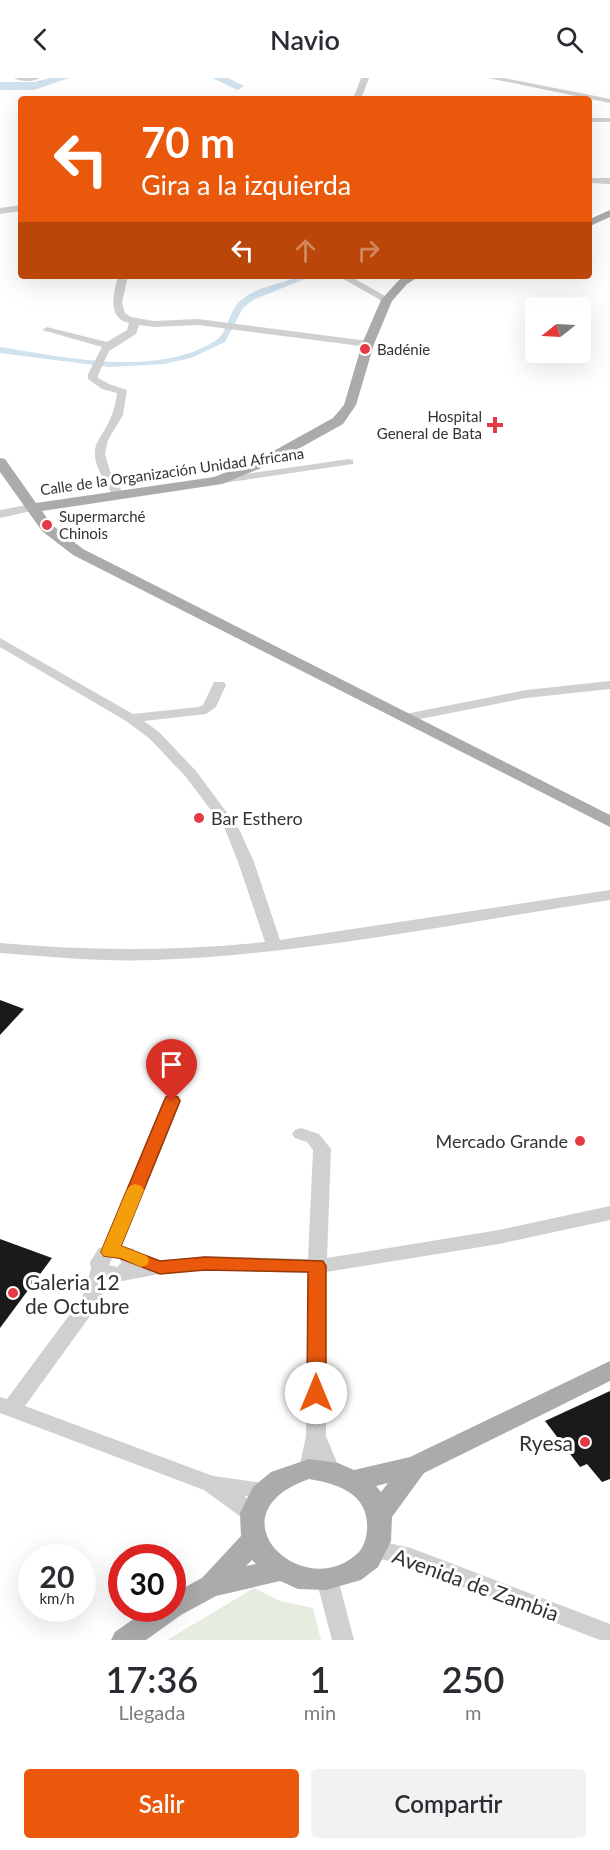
<!DOCTYPE html>
<html lang="es">
<head>
<meta charset="utf-8">
<style>
	body { margin:0; font-family:Lato,sans-serif; background:#f2f2f3; color:#2b2b33; height:100vh; display:flex; flex-direction:column; font-size:22px; white-space:nowrap }
	* { box-sizing:border-box; margin:0 }
	p { font-size:20px; color:#7c7c81 }
	.icon { flex:none; width:33px; height:33px; fill:none; stroke:currentColor; stroke-width:2; stroke-linecap:round; stroke-linejoin:round }
	.map { position:relative; height:1562px; overflow:hidden }
	.panel { display:flex; flex-direction:column; background:#fff; flex:1 }
	.panel>* { flex:none }
	.banner { position:absolute; left:18px; top:18px; width:574px; height:183px; border-radius:6px; box-shadow:0 6px 24px #0002; background:#ea580c; color:#fff; overflow:hidden }
	.needle { width:39px; rotate:252deg }
	.fabs { position:absolute; left:525px; top:219px; display:grid; gap:12px }
	.fabs a { display:grid; place-items:center; width:66px; height:66px; border-radius:6px; background:#fff; box-shadow:0 6px 24px #0002; font-size:30px }
	.speed { position:absolute; left:18px; top:1466px; display:flex; gap:12px; font-size:30px; font-weight:700; text-align:center }
	.speed>* { display:grid; place-content:center; width:78px; height:78px; border-radius:50%; background:#fff; box-shadow:0 6px 24px #0002; line-height:1 }
	.speed small { font-size:15px; font-weight:400 }
	.speed .limit { border:9px solid #d22; background:#fff; color:#111 }
	.pin { position:absolute; display:grid; place-items:center; width:51px; height:51px; color:#fff; margin:-62px -26px; border-radius:50% 50% 50% 0; rotate:-45deg; box-shadow:0 0 6px #0007 }
	.pin .icon { rotate:45deg }
	.me { position:absolute; width:66px; margin:-33px; rotate:0deg; stroke-linejoin:round; filter:drop-shadow(0 0 4px #0008) }
	.turn { display:flex; align-items:center; gap:21px; height:126px; padding:0 24px; font-size:27px }
	.turn .icon { width:78px; height:78px; stroke-width:2.5 }
	.turn b { display:block; font-size:42px; line-height:51px }
	.lanes { display:flex; align-items:center; height:57px; padding:0 24px; background:#0003; justify-content:center; gap:30px; direction:ltr }
	.lanes .off { opacity:.35 }
	.eta { display:flex; justify-content:space-evenly; align-items:center; height:102px; text-align:center }
	.eta b { font-size:36px; font-weight:600; line-height:42px }
	.primary-button { display:flex; gap:12px; margin-top:auto; padding:12px 24px }
	.primary-button a { flex:1; height:69px; border-radius:6px; background:#ea580c; color:#fff; font-size:24px; font-weight:600; line-height:69px; text-align:center }
	.primary-button a+a { background:#f2f2f3; color:#2b2b33 }
	header { display:flex; justify-content:space-between; align-items:center; height:78px; padding:0 24px; background:#fff; font-size:27px; font-weight:600 }
	.map>svg:first-child { display:block }
	.green { fill:#e6ecdf }
	.lines { fill:none; stroke-linecap:round; stroke-linejoin:round }
	.canal { fill:#cfe2ee; fill-rule:evenodd }
	.river { fill:#cfe2ee; fill-rule:evenodd }
	.building { fill:#1a1a1a }
	.minor { fill:#d0d0d0; fill-rule:evenodd }
	.major { fill:#ababab; fill-rule:evenodd }
	.route { fill:#ea580c; stroke:#983908; stroke-width:1.5 }
	.slow { fill:#f59e0b }
	.poi-dot { fill:#e63946; stroke:#fff; stroke-width:2 }
	.labels { text-anchor:middle; dominant-baseline:central; stroke-width:6; stroke-linejoin:round; paint-order:stroke }
	.far-poi-label { font-size:15px; fill:#333; stroke:#fff; text-anchor:start }
	.far-street-label { font-size:15px; fill:#333; stroke:#fff }
	.poi-label { font-size:18px; fill:#333; stroke:#fff; text-anchor:start }
	.near-poi-label { font-size:21px; fill:#333; stroke:#fff; text-anchor:start }
	.near-street-label { font-size:21px; fill:#333; stroke:#fff }
</style>
</head>
<body>
<header><svg class="icon" aria-label="back" viewBox="0 0 24 24"><path d="M15 5l-7 7 7 7"/></svg>Navio<svg class="icon" aria-label="search" viewBox="0 0 24 24"><circle cx="10" cy="10" r="6"/><path d="M15 15l6 6"/></svg></header>
<div class="map">
<svg width="610" height="1562" viewBox="0 0 610 1562">
	<rect width="100%" height="100%" fill="#fff"/>
	<polygon class="green" points="254,1510 280,1523 313,1530 321,1562 167,1562"/>
	<g class="lines">
		<path class="canal" d="M301 198H312L253 222 243 230 225 264 191 280 164 286 110 289 0 275V269C64 279 156 300 215 263 228 255 228 236 238 225 253 209 281 206 301 198Z"/>
		<g class="river">
			<polygon points="50,0 69,0 34,12 0,12 0,4 34,4"/>
			<polygon points="212,0 228,0 244,8 238,12"/>
		</g>
	</g>
	<g class="building">
		<polygon points="0,922 24,931 0,957"/>
		<polygon points="0,1161 52,1180 0,1250"/>
		<polygon points="610,1313 610,1401 602,1404 587,1386 580,1389 545,1343"/>
	</g>
	<g class="lines">
		<g class="minor">
			<path d="M14 0H40C34 4 20 4 14 0Z"/>
			<polygon points="361,0 369,0 361,21 353,21"/>
			<polygon points="488,0 504,0 610,21 610,25"/>
			<rect x="590" y="40" width="20" height="4"/>
			<polygon points="610,100 610,106 590,105 590,100"/>
			<polygon points="21,127 21,133 0,136 0,130"/>
			<path d="M118 198H128L122 225 125 235 131 239 154 243 198 241 368 263 373 266 368 269 198 247 154 249 139 247 136 256 109 273 98 297V300L109 306 127 312 123 337 108 362 105 376 110 393 125 418 119 421 115 420C72 355 110 372 117 315L102 311 88 301V296L102 269 42 252 47 249 107 264 127 252 129 245C106 240 114 214 118 198Z"/>
			<polygon points="338,198 350,198 392,222 384,224"/>
			<polygon points="349,381 353,382 353,386 217,406 211,403 217,400"/>
			<polygon points="32,426 38,430 36,432 0,440 0,432"/>
			<path d="M0 560 133 636 198 629 203 627 214 604H224L226 607 216 629 206 636 144 643 159 654 196 693 239 751 254 784 280 862 610 812V822C458 845 308 876 155 882 103 884 52 879 0 875V865C89 873 176 873 265 864L238 784 225 751 186 699 149 660 126 643 0 569Z"/>
			<polygon points="610,603 610,611 526,620 405,644 398,640 405,636 526,612"/>
			<path d="M172 1017 178 1019 181 1023 122 1168 134 1171 140 1186 205 1178 308 1181 313 1072 307 1064 295 1060 292 1056 295 1052 301 1050 319 1056 331 1071 327 1180 499 1152 610 1128V1142L499 1166 326 1194V1358L340 1392 337 1398 330 1401 323 1398 319 1391 316 1397 309 1400 302 1397 299 1391 306 1358 308 1195 205 1192 160 1196 122 1203H106L98 1227 25 1328 213 1398 271 1406 274 1412 271 1418 264 1421 244 1418 259 1430 263 1436 259 1442 252 1445 245 1442 204 1412 0 1335V1319L7 1321 82 1220 91 1191 90 1184 99 1170 103 1169 163 1023 166 1019ZM112 1180 120 1181 121 1185 117 1189 109 1187Z"/>
			<polygon points="375,1462 411,1470 610,1546 610,1562 600,1562 402,1486 367,1478 364,1471 367,1464"/>
			<polygon points="327,1492 335,1494 338,1501 354,1562 332,1562 316,1501 319,1494"/>
		</g>
		<g class="major">
			<polygon points="610,132 610,139 590,148 590,141"/>
			<polygon points="405,198 420,198 407,206 392,223 374,266 356,327 343,346 271,386 222,406 42,433 52,447 83,471 610,737 610,749 73,477 42,453 0,394 0,380 5,381 36,425 214,399 261,380 333,340 344,327 362,266 381,222 399,202"/>
			<path d="M610 1283V1303L424 1395 392 1439 391 1463 378 1489 361 1502 326 1512 298 1511 280 1503 216 1518 181 1537 146 1562H111L115 1554 149 1530H172V1516L202 1500 241 1458 240 1435 253 1409 271 1394 309 1381 338 1385 354 1392 410 1379ZM309 1401C339 1406 370 1416 367 1453 366 1461 364 1468 359 1474 305 1528 207 1437 309 1401ZM388 1405 381 1414 376 1408ZM252 1482 256 1486 246 1488Z"/>
		</g>
	</g>
	<polygon class="route" points="172,1018 178,1019 180,1023 121,1168 160,1183 205,1179 323,1183 326,1188 326,1315 323,1321 316,1323 310,1321 307,1315 308,1194 205,1192 160,1196 119,1180 104,1178 101,1174 164,1023 166,1019"/>
	<polygon class="slow" points="135,1106 141,1108 144,1112 121,1168 147,1178 149,1183 147,1187 141,1189 121,1180 104,1178 101,1174 127,1112 130,1108"/>
	<g class="poi-dot">
		<circle cx="365" cy="271" r="6"/>
		<path d="M492 338h6v6h6v6h-6v6h-6v-6h-6v-6h6z"/>
		<circle cx="47" cy="447" r="6"/>
		<circle cx="199" cy="740" r="6"/>
		<circle cx="580" cy="1063" r="6"/>
		<circle cx="13" cy="1215" r="6"/>
		<circle cx="585" cy="1364" r="6"/>
	</g>
	<g class="labels">
		<g class="far-poi-label">
			<text x="377" y="271">Badénie</text>
			<text x="482" y="338" text-anchor="end">Hospital<tspan x="482" dy="17">General de Bata</tspan></text>
			<text x="59" y="438">Supermarché<tspan x="59" dy="17">Chinois</tspan></text>
		</g>
		<g class="far-street-label">
			<text transform="translate(172 393) rotate(-8)">Calle de la Organización Unidad Africana</text>
		</g>
		<g class="poi-label">
			<text x="211" y="740">Bar Esthero</text>
			<text x="568" y="1063" text-anchor="end">Mercado Grande</text>
		</g>
		<g class="near-poi-label">
			<text x="25" y="1203">Galeria 12<tspan x="25" dy="24">de Octubre</tspan></text>
			<text x="573" y="1364" text-anchor="end">Ryesa</text>
		</g>
		<g class="near-street-label">
			<text transform="translate(476 1506) rotate(20)">Avenida de Zambia</text>
		</g>
	</g>
</svg>
<div class="fabs">
<a><svg class="needle" viewBox="-14 -14 28 28"><path d="M0-13l5 13h-10z" fill="#e53935"/><path d="M0 13l5-13h-10z" fill="#7c7c81"/></svg></a>
</div>
<div class="speed"><div>20<small>km/h</small></div><div class="limit">30</div></div>
<div class="pin" style="left:172px;top:1023px;background:#d93025"><svg class="icon" aria-label="arrive" viewBox="0 0 24 24"><path d="M6 21V4h12l-3 4 3 4H6"/></svg></div>
<svg class="me" style="left:316px;top:1315px" viewBox="-20 -20 40 40"><circle r="19" fill="#fff"/><path d="M0-13L10 11 0 6-10 11z" fill="#ea580c"/></svg>
<div class="banner">
<div class="turn"><svg class="icon" aria-label="left" viewBox="0 0 24 24"><path d="M17 20v-9H6M10 6l-5 5 5 5"/></svg><div><b>70 m</b>Gira a la izquierda</div></div>
<div class="lanes"><svg class="icon" aria-label="left" viewBox="0 0 24 24"><path d="M17 20v-9H6M10 6l-5 5 5 5"/></svg><svg class="icon off" aria-label="ahead" viewBox="0 0 24 24"><path d="M12 20V5M6 11l6-6 6 6"/></svg><svg class="icon off" aria-label="right" viewBox="0 0 24 24"><path d="M7 20v-9h11M14 6l5 5-5 5"/></svg></div>
</div>
</div>
<section class="panel">
<div class="eta">
<div><b>17:36</b><p>Llegada</p></div>
<div><b>1</b><p>min</p></div>
<div><b>250</b><p>m</p></div>
</div>
<div class="primary-button"><a>Salir</a><a>Compartir</a></div>
</section>
</body>
</html>
